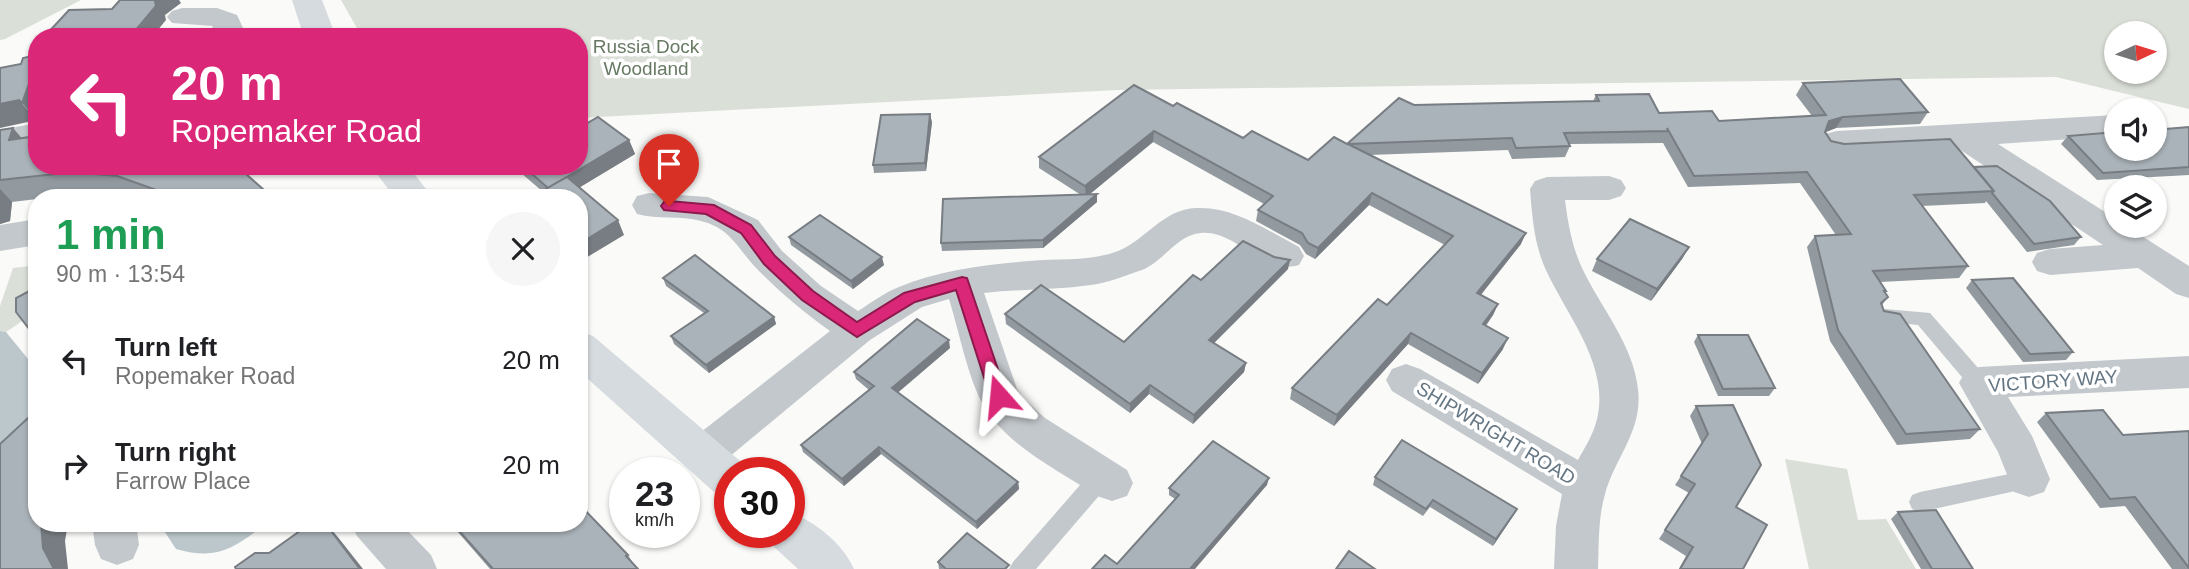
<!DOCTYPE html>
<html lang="en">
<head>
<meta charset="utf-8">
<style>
	body { margin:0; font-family:Helvetica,sans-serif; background:#f6f6f6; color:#202124; height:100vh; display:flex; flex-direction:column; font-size:26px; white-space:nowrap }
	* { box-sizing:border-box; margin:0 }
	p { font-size:23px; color:#757577 }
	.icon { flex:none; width:38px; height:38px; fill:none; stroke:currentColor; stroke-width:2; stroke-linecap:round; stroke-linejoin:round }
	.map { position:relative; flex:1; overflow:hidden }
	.details { position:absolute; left:28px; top:189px; width:560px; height:343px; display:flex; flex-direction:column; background:#fff; border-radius:28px; box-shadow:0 2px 5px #0004 }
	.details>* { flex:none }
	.top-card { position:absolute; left:28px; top:28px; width:560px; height:147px; border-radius:28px; box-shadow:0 2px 5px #0004; background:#db2777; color:#fff; overflow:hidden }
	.needle { width:46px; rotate:86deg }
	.controls { position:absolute; left:2104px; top:21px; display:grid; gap:14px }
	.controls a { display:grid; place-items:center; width:63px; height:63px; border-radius:50%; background:#fff; box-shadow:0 2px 5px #0004; font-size:35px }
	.speed { position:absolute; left:609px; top:457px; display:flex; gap:14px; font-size:35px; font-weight:700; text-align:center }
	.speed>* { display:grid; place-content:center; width:91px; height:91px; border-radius:50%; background:#fff; box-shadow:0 2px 5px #0004; line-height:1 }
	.speed small { font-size:18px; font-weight:400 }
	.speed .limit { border:10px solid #d22; background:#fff; color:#111 }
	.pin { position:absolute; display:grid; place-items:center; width:60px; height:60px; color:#fff; margin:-72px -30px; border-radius:50% 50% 50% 0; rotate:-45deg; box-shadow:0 0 7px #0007 }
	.pin .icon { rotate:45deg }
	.me { position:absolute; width:77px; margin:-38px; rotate:342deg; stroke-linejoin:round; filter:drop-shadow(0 0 5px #0008) }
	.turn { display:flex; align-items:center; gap:24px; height:147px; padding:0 28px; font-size:32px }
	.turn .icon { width:91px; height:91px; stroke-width:2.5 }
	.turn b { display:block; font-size:49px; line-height:60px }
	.round { display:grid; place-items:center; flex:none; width:74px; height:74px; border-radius:37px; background:#f6f6f6 }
	.headline { display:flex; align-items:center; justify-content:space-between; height:119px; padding:0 28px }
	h1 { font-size:42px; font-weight:600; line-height:52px; color:#1e9e55 }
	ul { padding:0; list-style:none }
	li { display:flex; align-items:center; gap:21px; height:105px; padding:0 28px }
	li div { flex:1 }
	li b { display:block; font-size:26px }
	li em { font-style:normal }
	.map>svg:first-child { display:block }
	.green { fill:#dadfd7; fill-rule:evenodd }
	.water { fill:#bbc7cb }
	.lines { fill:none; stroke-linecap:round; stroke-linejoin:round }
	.lane { fill:#c3c8cc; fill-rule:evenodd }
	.street { fill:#c3c8cc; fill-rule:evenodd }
	.secondary { fill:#d6dbdf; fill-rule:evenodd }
	.wall { fill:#929a9f }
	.shaded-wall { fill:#777d82 }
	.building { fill:#aab3b9; stroke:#777d82; stroke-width:2 }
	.route { fill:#db2777; stroke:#8e194d; stroke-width:2 }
	.labels { text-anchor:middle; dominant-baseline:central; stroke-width:7; stroke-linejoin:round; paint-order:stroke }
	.park-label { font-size:19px; fill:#687a64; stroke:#fff }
	.street-label { font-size:19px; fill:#657683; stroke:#fff }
</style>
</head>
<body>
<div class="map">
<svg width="2189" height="569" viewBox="0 0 2189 569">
	<rect width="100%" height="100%" fill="#fafaf8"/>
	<g class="green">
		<polygon points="0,0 81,0 5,39 0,40"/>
		<path d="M341 0H2189V109L2056 77 1117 90 579 118V37H362ZM2116 33H2154V72H2116Z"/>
		<polygon points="37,265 37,311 6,332 0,331 0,306 13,268"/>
		<polygon points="1785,459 1847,469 1858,520 1886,519 1916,569 1809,569"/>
	</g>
	<g class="water">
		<polygon points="0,331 6,332 37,370 37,434 0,472"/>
		<path d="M159 523H267C234 548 218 561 176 549Z"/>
	</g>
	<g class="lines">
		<g class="lane">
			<polygon points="1885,309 1930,313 1986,377 1989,383 1986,389 1979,391 1972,389 1918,325 1878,321 1875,316 1878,311"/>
			<polygon points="1102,467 1110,469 1113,476 1110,483 1036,569 1009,569 1013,562 1094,469"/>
			<polygon points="2029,470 2037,472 2040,479 2037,486 2029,488 1920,512 1912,509 1909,502 1912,495 1920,492"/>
		</g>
		<g class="street">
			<polygon points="182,8 217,8 237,15 243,28 238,37 208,37 213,26 172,23 167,17 172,11"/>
			<polygon points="2116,115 2115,136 1998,144 2116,219 2116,226 2126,226 2189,266 2189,298 2176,294 2138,268 2050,275 2037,271 2032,262 2037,253 2050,249 2103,245 1956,147 1837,153 1825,150 1821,142 1825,134 1837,131"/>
			<polygon points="37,123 37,145 0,152 0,130"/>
			<path d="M1609 176 1621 180 1626 188 1621 196 1609 200H1565C1568 223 1572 247 1582 268 1601 308 1633 344 1638 389 1643 431 1615 457 1605 494 1598 518 1599 544 1598 569H1554L1556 526 1562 494 1392 391 1386 380 1392 369 1406 364 1420 369 1578 460C1584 449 1591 438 1595 426 1614 369 1567 317 1545 268 1534 243 1532 215 1530 189L1535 181 1547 177Z"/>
			<path d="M649 193 708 197 758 220 782 251 821 286 858 311C871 303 885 292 899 287 940 270 985 265 1029 261 1059 258 1089 262 1118 251 1146 240 1163 209 1196 208 1234 206 1266 230 1299 247L1304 256 1299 265C1262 276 1237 230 1201 233 1178 234 1163 262 1142 270 1126 275 1108 283 1091 285 1056 290 1020 289 984 293L1017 389 1025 400 1045 418 1127 470 1133 483 1127 496 1112 501 1097 496C1059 470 1008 447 984 406 968 379 959 331 949 299L922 307 870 340 717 467 702 472 687 467 681 455 687 443 830 331C805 313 782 294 760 272 739 252 733 229 701 221 680 215 658 220 637 214L632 205 637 196Z"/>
			<polygon points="37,219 37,245 0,251 0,225"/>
			<polygon points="2189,356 2189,388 2008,397 2032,436 2050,479 2044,492 2029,497 2014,492 1998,452 1959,383 1965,372 1979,367"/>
			<polygon points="92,523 136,523 139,545 133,559 117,565 101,559 95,545"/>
			<polygon points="350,523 400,523 431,555 437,569 386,569 357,536"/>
		</g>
		<g class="secondary">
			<polygon points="292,0 322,0 336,37 304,37"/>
			<polygon points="371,166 408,166 433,198 395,198"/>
			<polygon points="579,331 593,336 746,466 749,472 730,472 730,498 714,492 579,371"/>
			<path d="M789 512C815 521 843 544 854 569H798L773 546 766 532H789Z"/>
		</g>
	</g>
	<g class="wall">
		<polygon points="1803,83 1928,112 1920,124 1836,128 1826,132 1831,141 1974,167 2081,237 2074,245 2027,252 1986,201 1985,203 1922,206 1968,266 1959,278 1880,282 1886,291 1885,292 1888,297 1882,305 1884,311 1980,429 1970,439 1897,445 1830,341 1807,247 1815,236 1836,235 1800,183 1688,187 1663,143 1569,144 1570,146 1565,157 1512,159 1508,150 1369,155 1521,244 1480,295 1498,304 1493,315 1486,326 1503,349 1478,384 1408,344 1334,426 1290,399 1292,388 1387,305 1445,245 1369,205 1315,259 1306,254 1300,245 1256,221 1258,210 1264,204 1153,142 1089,195 1097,202 1043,248 942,251 941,243 1081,195 1039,168 1039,157 1173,106 1243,138 1308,160 1347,144 1414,105 1593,101 1596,95 1659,113 1719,121 1812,116 1796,95"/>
		<polygon points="932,122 926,171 874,173 873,165"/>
		<polygon points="2189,127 2189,175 2097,180 2061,144 2068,136"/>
		<polygon points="0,130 22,138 237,166 273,198 138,198 134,196 91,192 37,198 37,199 12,202 10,221 0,224"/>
		<polygon points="629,140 635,154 580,187 624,235 542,191 521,173 518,166 579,166"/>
		<polygon points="789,237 884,265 853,289 791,245"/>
		<polygon points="1689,247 1682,259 1651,301 1592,271 1597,259"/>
		<polygon points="1288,269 1214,343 1246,363 1244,372 1193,424 1149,394 1130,413 1006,324 1005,314 1124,342"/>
		<polygon points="663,278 774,317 776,324 709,373 674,344 671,336 704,313 666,286"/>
		<polygon points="1972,280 2073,352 2066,360 2023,362 1966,288"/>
		<polygon points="1698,335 1775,388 1769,396 1718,396 1694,342"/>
		<polygon points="950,348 898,392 1018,482 1019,489 977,529 881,454 844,486 803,452 801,445 869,390 856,379 854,372"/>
		<polygon points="1733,405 1736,507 1743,569 1679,569 1686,556 1659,539 1689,493 1675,485 1702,444 1690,416 1696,406"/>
		<polygon points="2046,413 2123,435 2189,569 2172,569 2125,506 2100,508 2037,422"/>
		<polygon points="1375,477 1517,509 1513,516 1493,546 1430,507 1423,516 1373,485"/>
		<polygon points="1267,485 1117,564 1175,499 1169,495 1169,488"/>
		<polygon points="1898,512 1973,569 1921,569 1891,519"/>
		<polygon points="450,523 579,523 628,555 634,565 638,569 490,569"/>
		<polygon points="938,562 1009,569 939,569"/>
	</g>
	<g class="shaded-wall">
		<polygon points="157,0 179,0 181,3 165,15 166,20 152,37 130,37"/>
		<polygon points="37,62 37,120 22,103"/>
		<polygon points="19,100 37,120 0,128 0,104"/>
		<polygon points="930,114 932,122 926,171 925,163"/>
		<polygon points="1843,117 1836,128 1823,133 1829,121"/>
		<polygon points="13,128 31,149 9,140"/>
		<polygon points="1154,131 1153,142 1086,197 1085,186"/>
		<polygon points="629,140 635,154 562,198 548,188"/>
		<polygon points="0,189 12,202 10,221 0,224"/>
		<polygon points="1372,193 1369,205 1315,259 1318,248"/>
		<polygon points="1097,194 1097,202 1043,248 1043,240"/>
		<polygon points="618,220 624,235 579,262 579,244"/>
		<polygon points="1526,233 1521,244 1473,305 1477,293"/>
		<polygon points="1689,247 1682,259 1651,301 1657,289"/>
		<polygon points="882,257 884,265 853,289 851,281"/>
		<polygon points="1290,260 1288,269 1208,349 1209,340"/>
		<polygon points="1498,304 1493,315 1478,335 1483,324"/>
		<polygon points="774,317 776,324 709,373 706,365"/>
		<polygon points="1411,333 1408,344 1334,426 1337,415"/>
		<polygon points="1508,338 1503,349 1478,384 1482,373"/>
		<polygon points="949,340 950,348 894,396 892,388"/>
		<polygon points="1246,363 1244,372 1193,424 1194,415"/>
		<polygon points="1150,385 1149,394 1130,413 1130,404"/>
		<polygon points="879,447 881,454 844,486 842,479"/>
		<polygon points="1269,478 1267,485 1195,569 1190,569"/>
		<polygon points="1018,482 1019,489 977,529 976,522"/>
		<polygon points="1517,509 1513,516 1493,546 1496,539"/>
		<polygon points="41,523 68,523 65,541 68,569 54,569 43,548"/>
		<polygon points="325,523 337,536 363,569 360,569"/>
	</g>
	<g class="building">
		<polygon points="120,0 157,0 155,1 156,6 130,37 44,37 69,10 112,9"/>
		<polygon points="37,55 37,62 22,103 19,100 0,104 0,68 21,64 23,58"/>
		<polygon points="1900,79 1928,112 1843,117 1829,121 1825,132 1831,141 1844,144 1950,139 1994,191 1914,195 1968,266 1873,271 1886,291 1884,291 1888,297 1881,303 1884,311 1900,314 1980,429 1906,434 1838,330 1815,236 1851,234 1807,172 1694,176 1667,128 1668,131 1564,133 1570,146 1516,148 1512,138 1348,144 1526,233 1477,293 1498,304 1483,324 1508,338 1482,373 1411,333 1337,415 1292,388 1378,299 1387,305 1453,236 1372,193 1318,248 1308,243 1302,233 1258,210 1273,196 1154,131 1085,186 1039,157 1134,85 1173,106 1177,103 1243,138 1252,131 1308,160 1334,137 1347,144 1399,98 1414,105 1599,101 1596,95 1649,94 1659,113 1712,111 1719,121 1826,115 1803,83"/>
		<polygon points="930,114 925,163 873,165 881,115"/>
		<polygon points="598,117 629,140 548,188 523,166 579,166 579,128"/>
		<polygon points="2189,127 2189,167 2103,173 2068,136 2116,132 2116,149 2154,149 2154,130"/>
		<polygon points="13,128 9,140 37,136 37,166 237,166 273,198 170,198 159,191 117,176 74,172 0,180 0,130"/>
		<polygon points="1997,166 2050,201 2081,237 2034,244 1992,193 1994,191 1974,167"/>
		<polygon points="567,177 618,220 579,244 579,198 530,198"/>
		<polygon points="1097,194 1043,240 941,243 943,199"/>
		<polygon points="820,215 882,257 851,281 789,237"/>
		<polygon points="1630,219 1689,247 1657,289 1597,259"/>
		<polygon points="1243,241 1274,257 1290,260 1209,340 1246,363 1194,415 1150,385 1130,404 1005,314 1041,285 1124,342 1193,275 1201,280"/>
		<polygon points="695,255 774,317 706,365 671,336 708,311 663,278"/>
		<polygon points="2013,278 2073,352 2030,354 1972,280"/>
		<polygon points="37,287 37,339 16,312 16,298"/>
		<polygon points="917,319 949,340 892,388 1018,482 976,522 879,447 842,479 801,445 874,386 854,372"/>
		<polygon points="1698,335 1748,335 1775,388 1723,389"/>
		<polygon points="1733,405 1761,465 1736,507 1767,525 1743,569 1680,569 1693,547 1665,530 1695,484 1681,476 1708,434 1696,406"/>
		<polygon points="2103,410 2123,435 2189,431 2189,568 2135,497 2110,499 2046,413"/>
		<polygon points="37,411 37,523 41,523 43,548 54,569 0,569 0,444 28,418"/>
		<polygon points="1402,440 1517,509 1496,539 1433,500 1426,509 1375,477"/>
		<polygon points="1213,441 1269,478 1190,569 1092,569 1105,555 1117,564 1179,495 1169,488"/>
		<polygon points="579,504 628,555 626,556 638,569 493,569 452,523 579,523"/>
		<polygon points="1936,510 1973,569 1932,569 1898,512"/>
		<polygon points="311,523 325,523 360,569 236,569 235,567 255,553 269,553"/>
		<polygon points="967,533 1009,565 1005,569 946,569 938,562"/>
		<polygon points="1349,551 1375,569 1336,569"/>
	</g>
	<polygon class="route" points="669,201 714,205 751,225 775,256 813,291 857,322 904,293 962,277 967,278 1007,396 1005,400 992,400 990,396 956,290 915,302 857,337 802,300 764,264 741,233 706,214 664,210 661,206 664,202"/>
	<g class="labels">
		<g class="park-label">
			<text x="646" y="46">Russia Dock<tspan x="646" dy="22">Woodland</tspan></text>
		</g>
		<g class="street-label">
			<text transform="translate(2053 381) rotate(-4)">VICTORY WAY</text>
			<text transform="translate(1496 433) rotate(31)">SHIPWRIGHT ROAD</text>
		</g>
	</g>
</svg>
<div class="controls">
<a><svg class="needle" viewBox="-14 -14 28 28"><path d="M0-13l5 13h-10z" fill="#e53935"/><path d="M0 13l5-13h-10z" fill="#757577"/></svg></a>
<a><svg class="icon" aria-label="sound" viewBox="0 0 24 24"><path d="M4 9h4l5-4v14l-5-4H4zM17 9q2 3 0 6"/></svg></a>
<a><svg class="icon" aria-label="layers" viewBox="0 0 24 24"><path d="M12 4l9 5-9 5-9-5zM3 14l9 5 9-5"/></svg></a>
</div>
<div class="speed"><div>23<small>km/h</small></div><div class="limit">30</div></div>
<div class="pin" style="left:669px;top:206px;background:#d93025"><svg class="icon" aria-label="arrive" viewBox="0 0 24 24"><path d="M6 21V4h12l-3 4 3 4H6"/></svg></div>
<svg class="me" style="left:999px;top:396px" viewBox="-20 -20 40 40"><path d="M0-17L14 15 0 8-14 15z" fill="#db2777" stroke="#fff" stroke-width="4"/></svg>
<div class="top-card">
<div class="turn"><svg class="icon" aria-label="left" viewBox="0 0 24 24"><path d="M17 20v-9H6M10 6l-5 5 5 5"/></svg><div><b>20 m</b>Ropemaker Road</div></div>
</div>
<section class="details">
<div class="headline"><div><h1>1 min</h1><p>90 m · 13:54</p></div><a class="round"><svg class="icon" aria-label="close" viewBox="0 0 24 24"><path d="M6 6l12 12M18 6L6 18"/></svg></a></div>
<ul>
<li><svg class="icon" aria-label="left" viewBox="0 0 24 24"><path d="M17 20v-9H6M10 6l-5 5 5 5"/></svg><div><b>Turn left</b><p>Ropemaker Road</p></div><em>20 m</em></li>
<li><svg class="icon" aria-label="right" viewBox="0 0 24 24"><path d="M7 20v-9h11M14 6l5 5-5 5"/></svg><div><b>Turn right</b><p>Farrow Place</p></div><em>20 m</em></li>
</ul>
</section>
</div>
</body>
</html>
